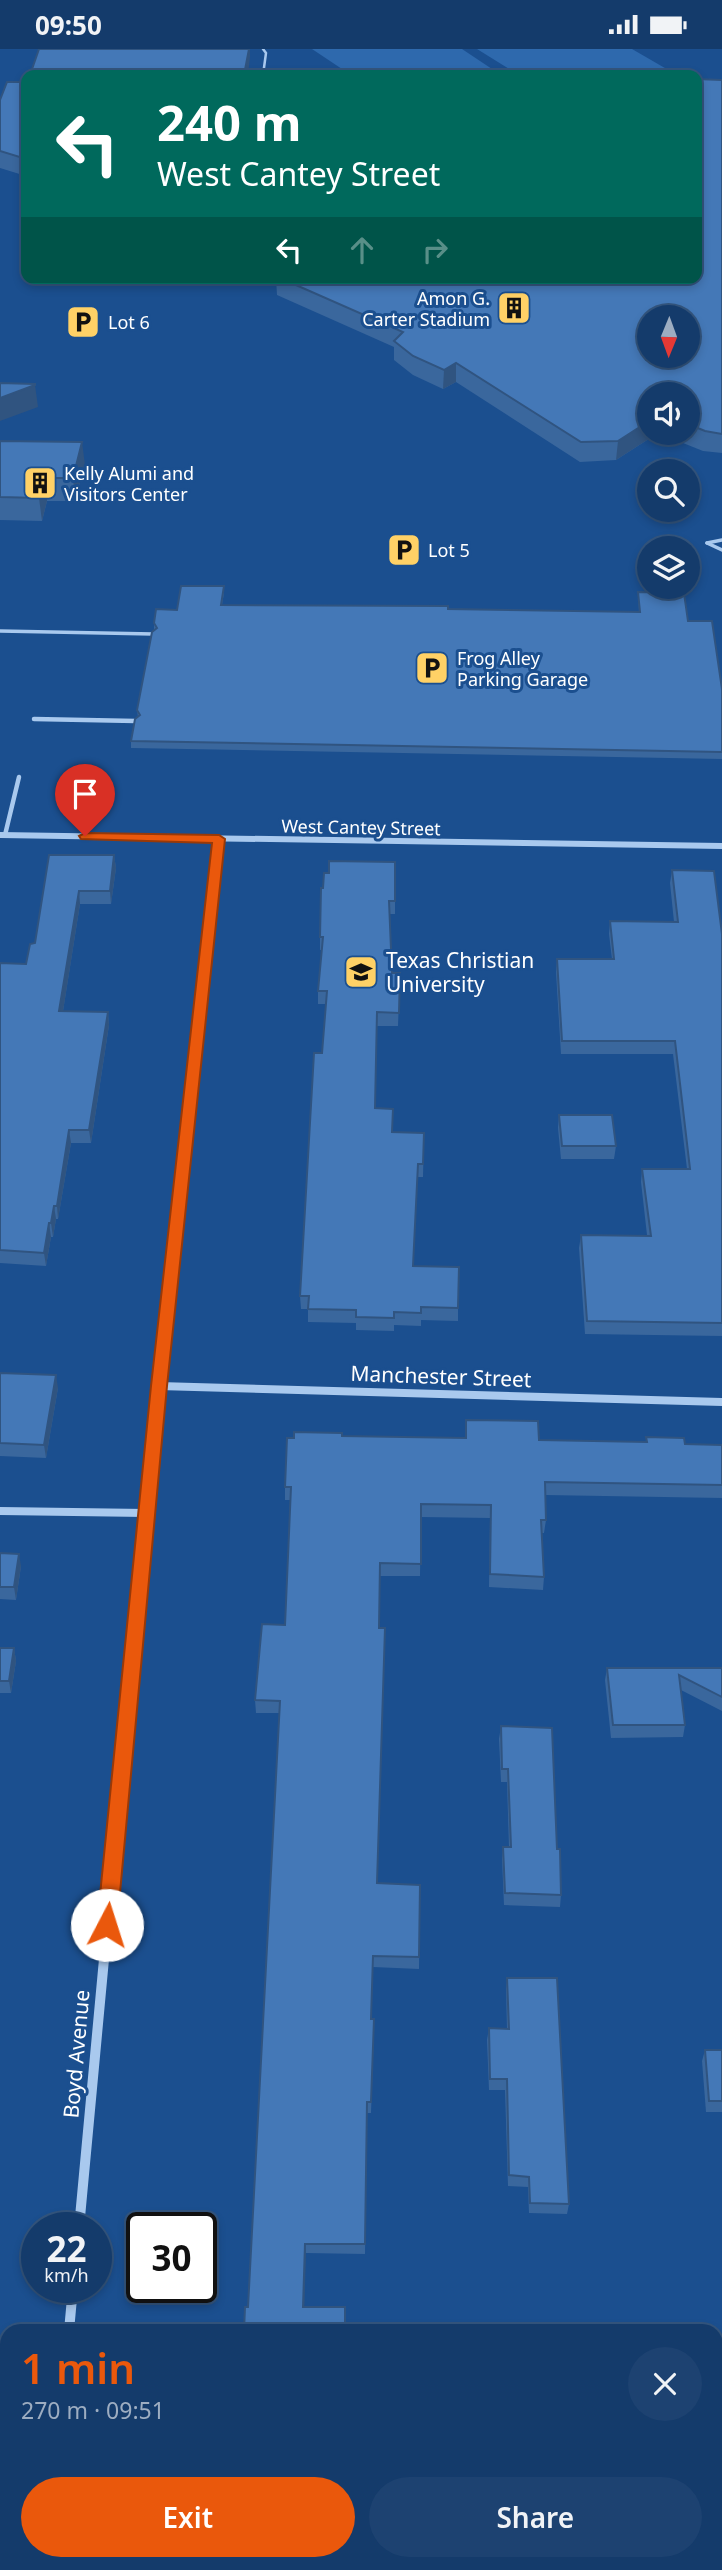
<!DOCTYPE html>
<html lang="en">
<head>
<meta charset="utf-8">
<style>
	body { margin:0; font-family:"Noto Sans",sans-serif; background:#1d4271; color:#f1f3f6; height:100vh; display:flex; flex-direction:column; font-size:26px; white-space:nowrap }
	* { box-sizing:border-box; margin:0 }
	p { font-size:23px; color:#9dadc1 }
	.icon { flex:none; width:38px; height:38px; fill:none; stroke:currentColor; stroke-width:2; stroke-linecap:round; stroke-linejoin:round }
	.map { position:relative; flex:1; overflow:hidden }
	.panel { position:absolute; left:0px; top:2275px; width:723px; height:247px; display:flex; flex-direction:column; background:#143b6b; border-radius:21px 21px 0 0; box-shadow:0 4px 10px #0003,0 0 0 2px #33557e }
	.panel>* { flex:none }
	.banner { position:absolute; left:21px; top:21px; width:681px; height:214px; border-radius:14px; box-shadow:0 4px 10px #0003,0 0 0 2px #33557e; background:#00695c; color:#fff; overflow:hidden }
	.needle { width:46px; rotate:181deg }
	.fabs { position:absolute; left:637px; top:256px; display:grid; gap:14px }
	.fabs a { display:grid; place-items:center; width:63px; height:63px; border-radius:50%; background:#143b6b; box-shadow:0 4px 10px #0003,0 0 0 2px #33557e; font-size:35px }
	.speed { position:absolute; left:21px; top:2163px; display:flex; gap:14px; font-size:35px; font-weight:700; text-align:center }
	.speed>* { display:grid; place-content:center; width:91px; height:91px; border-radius:50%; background:#143b6b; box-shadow:0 4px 10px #0003,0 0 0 2px #33557e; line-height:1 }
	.speed small { font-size:18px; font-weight:400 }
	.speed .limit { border:4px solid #111; border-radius:10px; background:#fff; color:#111 }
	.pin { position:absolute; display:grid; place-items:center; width:60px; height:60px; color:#fff; margin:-72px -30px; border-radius:50% 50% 50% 0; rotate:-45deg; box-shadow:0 0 7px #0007 }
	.pin .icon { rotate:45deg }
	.me { position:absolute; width:77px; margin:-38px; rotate:5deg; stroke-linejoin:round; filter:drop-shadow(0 0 5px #0008) }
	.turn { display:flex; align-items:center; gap:24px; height:147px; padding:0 21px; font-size:32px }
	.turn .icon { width:91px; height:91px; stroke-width:2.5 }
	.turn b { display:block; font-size:49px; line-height:60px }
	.lanes { display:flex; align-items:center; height:66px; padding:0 21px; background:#0003; justify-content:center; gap:35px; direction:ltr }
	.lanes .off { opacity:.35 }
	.round { display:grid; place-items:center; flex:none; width:74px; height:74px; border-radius:37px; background:#1d4271 }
	.summary { display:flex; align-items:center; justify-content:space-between; height:119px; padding:0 21px }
	h1 { font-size:42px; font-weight:600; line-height:52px; color:#ea580c }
	.action { display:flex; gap:14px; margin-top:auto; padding:14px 21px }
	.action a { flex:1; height:80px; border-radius:42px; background:#ea580c; color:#fff; font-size:28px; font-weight:600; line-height:80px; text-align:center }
	.action a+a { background:#1d4271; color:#f1f3f6 }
	.status { display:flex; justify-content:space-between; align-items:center; height:49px; padding:0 35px; background:#143b6b; direction:ltr }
	.status svg { height:19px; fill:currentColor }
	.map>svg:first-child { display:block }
	.green { fill:#2e69ad }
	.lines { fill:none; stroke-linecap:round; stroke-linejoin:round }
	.lane-far2 { stroke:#a9c9ee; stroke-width:2.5 }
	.lane-far1 { stroke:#a9c9ee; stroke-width:3.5 }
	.lane { stroke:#a9c9ee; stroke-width:4.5 }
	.street-far2 { stroke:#a9c9ee; stroke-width:6 }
	.street-far1 { stroke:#a9c9ee; stroke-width:8 }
	.street { stroke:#a9c9ee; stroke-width:10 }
	.wall { fill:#3a679d; fill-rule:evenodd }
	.shaded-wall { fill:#305480 }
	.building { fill:#4478b7; stroke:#305480; stroke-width:2; fill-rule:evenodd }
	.route { fill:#ea580c; stroke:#983908; stroke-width:2 }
	.labels { text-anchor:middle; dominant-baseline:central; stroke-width:6; stroke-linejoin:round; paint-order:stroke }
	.far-poi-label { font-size:18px; fill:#fff; stroke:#1b4f8f; text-anchor:start }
	.far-street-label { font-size:18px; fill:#fff; stroke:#1b4f8f }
	.poi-label { font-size:21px; fill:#fff; stroke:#1b4f8f; text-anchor:start }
	.street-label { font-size:21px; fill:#fff; stroke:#1b4f8f }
</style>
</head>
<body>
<div class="status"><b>09:50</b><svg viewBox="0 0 49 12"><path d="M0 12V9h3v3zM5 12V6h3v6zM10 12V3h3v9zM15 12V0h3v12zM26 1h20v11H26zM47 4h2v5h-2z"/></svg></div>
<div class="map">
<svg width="722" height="2521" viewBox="0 0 722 2521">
	<rect width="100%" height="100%" fill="#1b4f8f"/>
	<g class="green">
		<polygon points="312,0 462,0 501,26 351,26"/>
		<polygon points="477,0 632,0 677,26 519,26"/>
	</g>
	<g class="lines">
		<polyline class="lane-far2" points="263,0 266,4 263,26"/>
		<g class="lane-far1">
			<polyline points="707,494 722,501"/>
			<polyline points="707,494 722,491"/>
			<polyline points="0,582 153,585"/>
		</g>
		<g class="lane">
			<polyline points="34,670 136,672"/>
			<polyline points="5,786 19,728"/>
		</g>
		<g class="street-far2">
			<polyline points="0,786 722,797"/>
			<polyline points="181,1145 219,790"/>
		</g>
		<g class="street-far1">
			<polyline points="159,1337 722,1353"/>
			<polyline points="0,1462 146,1464"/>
			<polyline points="119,1751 146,1464 181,1143"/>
		</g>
		<g class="street">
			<polyline points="79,2179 119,1749"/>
			<polyline points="69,2282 73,2238"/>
			<polyline points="46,2521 47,2515"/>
		</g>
	</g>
	<g class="wall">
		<path d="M722 31V404L703 402 658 384 616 411 580 413 456 333 443 340 413 326 394 311V298L277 246 276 229H696ZM649 345H688V383H649Z"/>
		<polygon points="26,33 26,127 0,119 0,51"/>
		<polygon points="0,392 85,416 75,452 47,452 42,472 0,471"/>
		<polygon points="638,543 688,572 722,640 722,710 131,699 131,692 138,668 137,661 154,581 154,574 177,561 224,544 222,556 639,563"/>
		<polygon points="49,806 114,806 116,819 111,855 80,855 63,962 108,963 109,976 91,1094 71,1094 58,1170 56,1170 53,1188 51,1188 46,1217 0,1214 0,914 26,915 35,894"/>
		<polygon points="395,813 395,865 390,865 392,924 400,924 398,977 376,977 375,1059 393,1083 424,1084 423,1128 417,1128 413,1217 458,1259 458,1272 421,1271 421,1277 394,1276 394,1282 356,1281 356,1274 308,1273 308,1260 301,1260 300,1247 326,955 318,955 318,942 322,901 320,901 320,888 323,839 329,824"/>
		<polygon points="672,821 722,885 722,1287 585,1285 579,1199 581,1186 647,1186 641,1133 642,1120 687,1120 673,1005 561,1005 556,923 557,910 612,910 609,885 610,872 674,873 670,834"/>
		<polygon points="559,1066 616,1097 614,1110 561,1110 558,1079"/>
		<polygon points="0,1324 58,1339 46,1409 0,1407"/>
		<polygon points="466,1371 539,1391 646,1393 646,1388 685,1395 722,1396 722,1449 545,1446 546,1471 544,1484 542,1484 544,1528 543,1541 489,1538 490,1469 421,1468 420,1527 380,1527 377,1834 420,1836 419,1920 373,1918 371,1970 374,1981 371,2064 367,2064 365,2205 306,2204 248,2258 280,1664 256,1664 255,1651 285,1576 290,1451 285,1451 285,1438 342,1387 465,1389"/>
		<polygon points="0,1504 21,1517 16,1551 0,1550"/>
		<polygon points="0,1599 14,1599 16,1612 11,1644 0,1644"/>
		<polygon points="607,1619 722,1619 722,1662 681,1641 685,1676 683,1688 611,1689 605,1631"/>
		<polygon points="501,1677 557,1800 561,1846 560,1858 504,1856 502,1810 503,1798 509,1798 507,1733 501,1733 499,1690"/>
		<polygon points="507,1929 569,2155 567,2165 529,2164 528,2138 508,2137 505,2041 489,2041 487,1991 489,1979 507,1980 506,1940"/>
		<polygon points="705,2001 722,2001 722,2063 706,2063 702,2012"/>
	</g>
	<g class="shaded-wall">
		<polygon points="249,0 250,0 250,8 248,26 244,26"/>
		<polygon points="456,314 456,333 443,340 444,321"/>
		<polygon points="35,336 38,358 0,372 0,349"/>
		<polygon points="649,372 649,383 658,384 616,411 618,392"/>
		<polygon points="82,393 85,416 75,452 73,429"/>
		<polygon points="45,429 47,452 42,472 39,449"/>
		<polygon points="114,806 116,819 111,855 110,842"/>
		<polygon points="79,842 80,855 61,975 59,962"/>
		<polygon points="108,963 109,976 91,1094 89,1081"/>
		<polygon points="69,1081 71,1094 58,1170 57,1157"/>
		<polygon points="54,1157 56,1170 53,1188 51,1174"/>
		<polygon points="49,1174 51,1188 46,1217 44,1204"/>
		<polygon points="56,1326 58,1339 46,1409 44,1396"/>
		<polygon points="19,1505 21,1517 16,1551 14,1538"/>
		<polygon points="14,1599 16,1612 11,1644 9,1632"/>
		<polygon points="305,2195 306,2204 304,2268 303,2258"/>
	</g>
	<g class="building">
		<polygon points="39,0 249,0 244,26 30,26"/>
		<path d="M696 30 722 31V385L705 382 688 375V345H649V372L618 392 581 393 456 314 444 321 413 307 394 292 403 283 280 229H696ZM649 268H688V306H649Z"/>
		<polygon points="7,33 26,33 26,110 0,102 0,51"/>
		<polygon points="0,334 35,335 35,336 0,349"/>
		<polygon points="0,392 82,393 73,429 45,429 39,449 0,448"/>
		<polygon points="181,537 224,537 221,556 448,557 448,560 640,563 638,543 684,544 688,572 712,572 722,640 722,703 131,692 135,670 140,666 137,661 152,583 157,579 154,574 156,560 177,561"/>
		<polygon points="49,806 114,806 110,842 79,842 59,962 108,963 89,1081 69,1081 57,1157 54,1157 51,1174 49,1174 44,1204 0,1201 0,914 26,915 30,895 35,894"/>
		<polygon points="329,812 395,813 395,852 389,852 392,924 400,924 399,964 377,963 375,1059 393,1060 392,1083 424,1084 423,1115 418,1115 413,1217 459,1218 458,1259 421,1258 421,1264 394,1263 394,1269 356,1268 356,1261 308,1260 309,1247 300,1247 314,1004 322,1004 327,942 318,942 323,888 320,888 321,839 323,839 324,824 329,824"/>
		<polygon points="672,821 714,822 722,885 722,1274 587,1272 581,1186 651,1187 642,1120 690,1120 675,992 562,992 557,910 614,910 610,872 678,873"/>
		<polygon points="559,1066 612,1066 616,1097 562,1097"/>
		<polygon points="0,1324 56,1326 44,1396 0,1394"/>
		<polygon points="466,1371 538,1372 539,1391 647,1393 646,1388 684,1389 685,1395 722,1396 722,1436 545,1433 546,1471 541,1471 544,1528 490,1525 491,1456 421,1455 421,1515 380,1514 379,1579 385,1579 377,1834 420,1836 419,1908 373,1907 371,1970 374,1970 371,2053 367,2053 365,2195 305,2195 303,2258 345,2258 345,2282 244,2282 245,2258 248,2258 280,1652 255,1651 262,1575 285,1576 291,1438 285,1438 287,1389 294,1389 294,1383 342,1384 342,1387 466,1389"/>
		<polygon points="0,1504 19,1505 14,1538 0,1538"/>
		<polygon points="0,1599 14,1599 9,1632 0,1632"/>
		<polygon points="607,1619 722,1619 722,1648 679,1626 685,1676 613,1676"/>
		<polygon points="501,1677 552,1679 557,1800 560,1800 561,1846 505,1844 503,1798 511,1798 508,1720 502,1720"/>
		<polygon points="507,1929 557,1929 569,2155 530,2154 529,2128 509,2126 507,2030 490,2030 489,1979 509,1980"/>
		<polygon points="705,2001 722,2001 722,2052 709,2052"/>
		<polygon points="230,2515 419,2515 419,2521 229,2521"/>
	</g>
	<polygon class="route" points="85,784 219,786 225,790 167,1337 117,1876 114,1883 107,1885 100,1883 97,1876 151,1337 212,794 81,790 79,787"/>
	<defs>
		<symbol id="building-square" viewBox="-11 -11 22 22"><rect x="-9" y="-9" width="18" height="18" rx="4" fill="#ffd166" stroke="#1b4f8f"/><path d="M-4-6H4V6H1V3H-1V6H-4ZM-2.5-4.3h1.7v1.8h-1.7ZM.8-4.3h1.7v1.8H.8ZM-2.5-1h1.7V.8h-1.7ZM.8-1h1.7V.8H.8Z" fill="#111"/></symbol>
		<symbol id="parking-square" viewBox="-11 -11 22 22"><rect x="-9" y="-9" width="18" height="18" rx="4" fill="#ffd166" stroke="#1b4f8f"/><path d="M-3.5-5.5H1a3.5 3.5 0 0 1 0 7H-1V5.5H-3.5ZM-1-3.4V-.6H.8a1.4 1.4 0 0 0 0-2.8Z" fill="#111"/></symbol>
		<symbol id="university-square" viewBox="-11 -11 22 22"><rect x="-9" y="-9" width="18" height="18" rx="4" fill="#ffd166" stroke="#1b4f8f"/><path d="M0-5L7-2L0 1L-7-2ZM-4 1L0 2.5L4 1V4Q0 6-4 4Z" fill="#111"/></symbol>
	</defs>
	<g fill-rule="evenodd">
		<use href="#building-square" x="495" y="240" width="38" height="38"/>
		<use href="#parking-square" x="64" y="254" width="38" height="38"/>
		<use href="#building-square" x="21" y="415" width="38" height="38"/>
		<use href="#parking-square" x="385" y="482" width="38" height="38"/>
		<use href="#parking-square" x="413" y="600" width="38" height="38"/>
		<use href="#university-square" x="342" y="904" width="38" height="38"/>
	</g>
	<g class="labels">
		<g class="far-poi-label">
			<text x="490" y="249" text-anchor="end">Amon G.<tspan x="490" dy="21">Carter Stadium</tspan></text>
			<text x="108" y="273">Lot 6</text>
			<text x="64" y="424">Kelly Alumi and<tspan x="64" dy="21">Visitors Center</tspan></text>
			<text x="428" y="501">Lot 5</text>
			<text x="457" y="609">Frog Alley<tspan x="457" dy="21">Parking Garage</tspan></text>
		</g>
		<g class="far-street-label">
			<text transform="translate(361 778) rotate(1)">West Cantey Street</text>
		</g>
		<g class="poi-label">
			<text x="386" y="911">Texas Christian<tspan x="386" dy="24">University</tspan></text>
		</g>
		<g class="street-label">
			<text transform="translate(441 1327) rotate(2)">Manchester Street</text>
			<text transform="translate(76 2005) rotate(-85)">Boyd Avenue</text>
		</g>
	</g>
</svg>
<div class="fabs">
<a><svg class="needle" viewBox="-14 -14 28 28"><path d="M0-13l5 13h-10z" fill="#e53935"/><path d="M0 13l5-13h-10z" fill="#9dadc1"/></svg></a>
<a><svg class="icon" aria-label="sound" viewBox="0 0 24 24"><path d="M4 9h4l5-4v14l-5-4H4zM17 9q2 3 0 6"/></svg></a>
<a><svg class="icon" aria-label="search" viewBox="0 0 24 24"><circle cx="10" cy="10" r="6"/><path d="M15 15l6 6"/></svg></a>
<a><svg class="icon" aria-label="layers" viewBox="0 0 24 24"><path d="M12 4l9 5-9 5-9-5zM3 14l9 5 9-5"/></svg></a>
</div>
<div class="speed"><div>22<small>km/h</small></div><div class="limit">30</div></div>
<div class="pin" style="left:85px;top:787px;background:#d93025"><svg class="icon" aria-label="arrive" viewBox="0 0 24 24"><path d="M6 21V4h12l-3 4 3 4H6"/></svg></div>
<svg class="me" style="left:107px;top:1876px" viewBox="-20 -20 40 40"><circle r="19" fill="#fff"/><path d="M0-13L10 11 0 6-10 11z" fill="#ea580c"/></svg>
<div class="banner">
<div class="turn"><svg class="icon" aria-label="left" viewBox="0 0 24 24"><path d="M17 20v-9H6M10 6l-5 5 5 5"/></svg><div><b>240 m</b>West Cantey Street</div></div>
<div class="lanes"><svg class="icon" aria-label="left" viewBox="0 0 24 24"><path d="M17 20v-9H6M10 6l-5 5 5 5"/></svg><svg class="icon off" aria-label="ahead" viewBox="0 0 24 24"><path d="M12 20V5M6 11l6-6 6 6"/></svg><svg class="icon off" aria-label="right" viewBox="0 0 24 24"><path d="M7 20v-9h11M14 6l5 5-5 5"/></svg></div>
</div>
<section class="panel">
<div class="summary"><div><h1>1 min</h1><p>270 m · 09:51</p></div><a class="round"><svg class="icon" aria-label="close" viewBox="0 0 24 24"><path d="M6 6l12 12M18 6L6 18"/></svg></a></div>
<div class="action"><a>Exit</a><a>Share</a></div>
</section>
</div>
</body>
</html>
